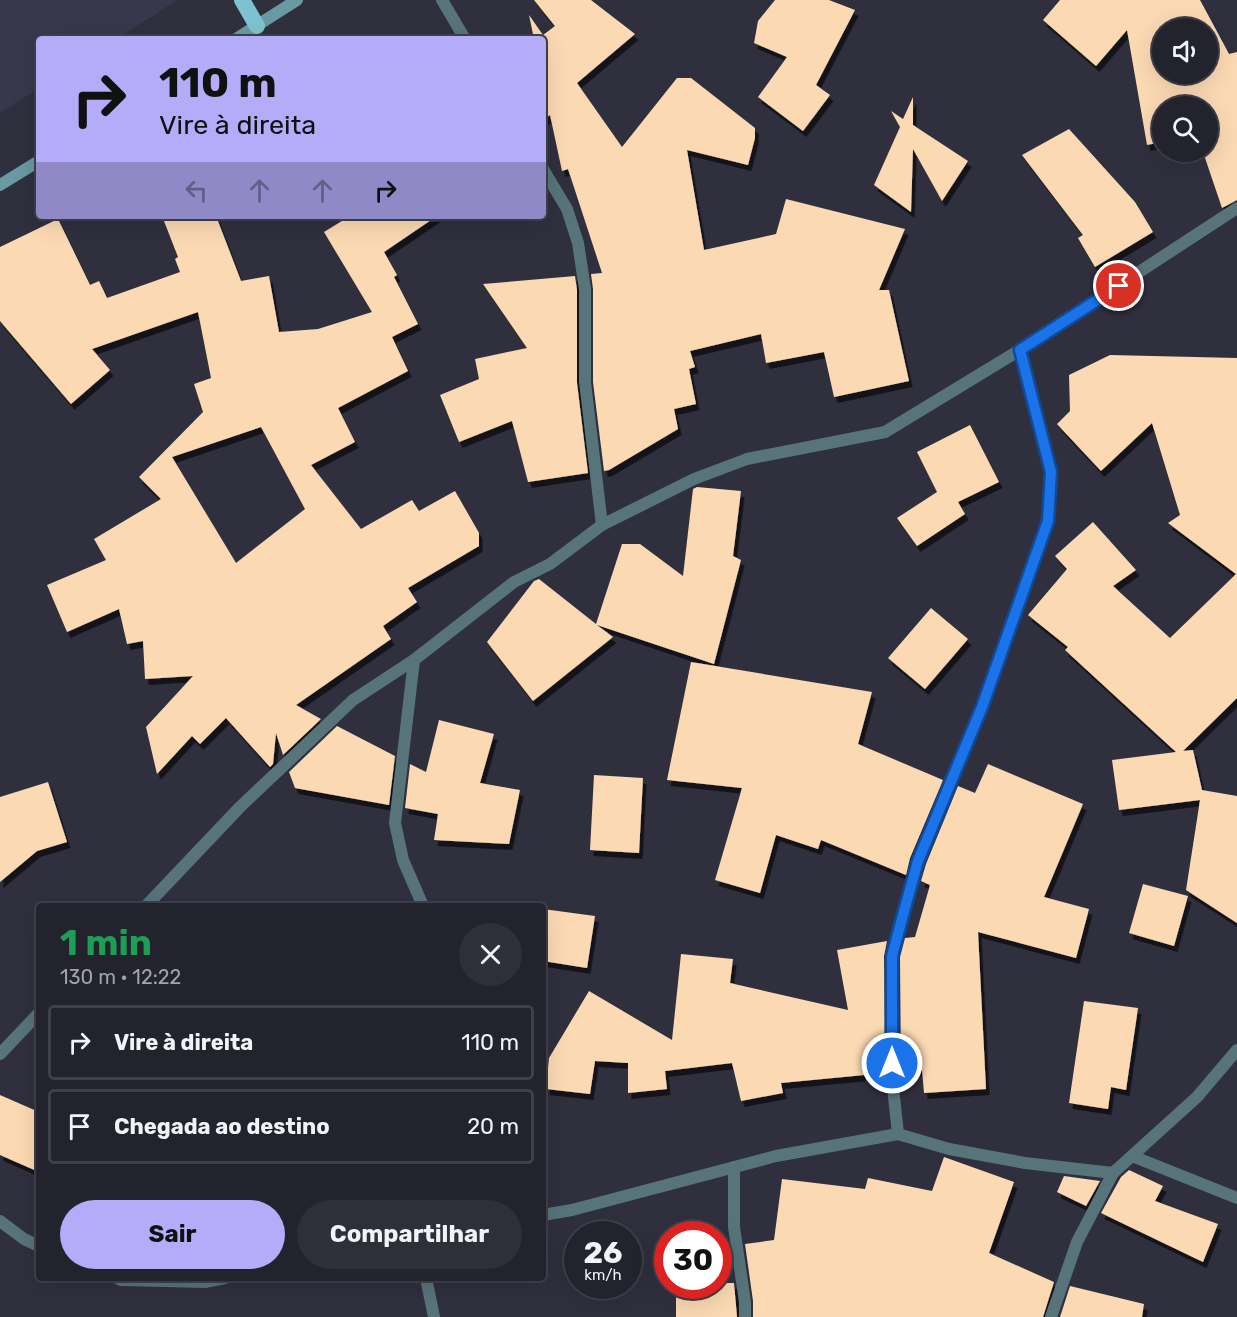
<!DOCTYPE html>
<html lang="pt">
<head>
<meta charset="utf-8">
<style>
	body { margin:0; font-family:Rubik,sans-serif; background:#2f2f3a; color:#f1f3f6; height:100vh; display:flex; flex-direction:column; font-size:22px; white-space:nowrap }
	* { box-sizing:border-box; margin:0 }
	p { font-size:20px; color:#a3a4aa }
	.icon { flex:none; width:33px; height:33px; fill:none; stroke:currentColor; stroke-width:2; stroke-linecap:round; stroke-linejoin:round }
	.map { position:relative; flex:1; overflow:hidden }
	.details { position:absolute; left:36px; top:903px; width:510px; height:378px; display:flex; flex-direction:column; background:#23232e; border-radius:6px; box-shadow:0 6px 24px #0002,0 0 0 2px #40404a }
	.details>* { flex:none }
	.top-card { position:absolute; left:36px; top:36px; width:510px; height:183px; border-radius:6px; box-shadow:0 6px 24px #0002,0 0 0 2px #40404a; background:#b4acf9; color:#111; overflow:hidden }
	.fabs { position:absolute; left:1152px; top:18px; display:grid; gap:12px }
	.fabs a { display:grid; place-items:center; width:66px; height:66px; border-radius:50%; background:#23232e; box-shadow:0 6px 24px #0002,0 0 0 2px #40404a; font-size:30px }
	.speed { position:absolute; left:564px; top:1221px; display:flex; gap:12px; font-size:30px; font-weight:700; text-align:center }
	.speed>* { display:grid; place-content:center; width:78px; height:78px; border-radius:50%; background:#23232e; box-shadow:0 6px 24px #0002,0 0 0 2px #40404a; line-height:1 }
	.speed small { font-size:15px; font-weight:400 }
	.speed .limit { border:9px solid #d22; background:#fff; color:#111 }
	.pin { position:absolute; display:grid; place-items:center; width:51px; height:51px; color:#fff; margin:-26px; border:3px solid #fff; border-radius:50%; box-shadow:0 2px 6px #0007 }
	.me { position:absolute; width:66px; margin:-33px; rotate:0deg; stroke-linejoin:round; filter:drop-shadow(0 0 4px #0008) }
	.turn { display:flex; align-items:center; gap:21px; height:126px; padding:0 24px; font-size:27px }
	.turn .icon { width:78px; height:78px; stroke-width:2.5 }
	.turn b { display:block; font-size:42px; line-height:51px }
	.lanes { display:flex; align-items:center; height:57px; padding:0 24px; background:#0003; justify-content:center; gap:30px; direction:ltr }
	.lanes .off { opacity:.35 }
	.round { display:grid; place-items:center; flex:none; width:63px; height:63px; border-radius:32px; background:#2f2f3a }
	.overview { display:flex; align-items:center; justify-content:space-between; height:102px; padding:0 24px }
	h1 { font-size:36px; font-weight:700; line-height:45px; color:#1e9e55 }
	.primary-button { display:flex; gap:12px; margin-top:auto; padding:12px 24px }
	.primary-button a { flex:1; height:69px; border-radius:36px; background:#b4acf9; color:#111; font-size:24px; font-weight:700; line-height:69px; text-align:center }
	.primary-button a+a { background:#2f2f3a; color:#f1f3f6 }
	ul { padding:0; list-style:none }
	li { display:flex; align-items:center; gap:18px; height:75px; margin:0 12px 9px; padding:0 12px; border:3px solid #40404a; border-radius:6px }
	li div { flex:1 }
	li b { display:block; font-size:22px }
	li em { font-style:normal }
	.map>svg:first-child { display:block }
	.built { fill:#38384d }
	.building { fill:#fbd9b3; fill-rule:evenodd; filter:url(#shadow) }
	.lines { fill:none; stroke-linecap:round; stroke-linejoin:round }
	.minor { stroke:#56747a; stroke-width:12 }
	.secondary { stroke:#6999a2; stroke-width:12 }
	.trunk { stroke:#7dc2d0; stroke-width:16 }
	.route-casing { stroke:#114b97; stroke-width:15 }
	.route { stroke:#1a73e8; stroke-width:10 }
</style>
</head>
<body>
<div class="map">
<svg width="1237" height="1317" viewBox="0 0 1237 1317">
	<defs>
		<filter id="shadow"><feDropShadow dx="3.5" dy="6" stdDeviation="0" flood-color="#0009"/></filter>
	</defs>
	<rect width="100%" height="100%" fill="#2f2f3e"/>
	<polygon class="built" points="0,0 177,0 117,39 39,39 39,88 0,113"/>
	<g class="building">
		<polygon points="534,0 591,0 635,34 577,83 622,147 677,78 691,78 755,128 755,138 748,165 687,150 704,250 776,234 786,199 905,229 879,290 889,290 909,381 834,397 824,352 766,363 761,334 690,351 695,367 689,369 696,404 674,409 678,429 609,470 604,471 593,382 593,289 591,274 602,273 568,169 562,171 550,115 543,120 543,39 534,39 529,15 543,35 555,26"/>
		<polygon points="775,0 829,0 855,10 816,85 830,95 803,131 758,97 787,57 754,43 758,21"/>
		<path d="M1060 0H1200L1229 54 1237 52V200L1222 208 1203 152H1208V106H1162V142L1147 145 1127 30 1096 66 1043 20ZM1162 28H1208V74H1162Z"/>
		<polygon points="913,97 913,125 968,161 942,201 913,149 911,212 874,185 900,127 891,111 903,119"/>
		<polygon points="1069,129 1135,202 1153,232 1095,267 1078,238 1083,235 1022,155"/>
		<path d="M162 216H216L241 281 269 276 279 332 318 329 372 312 324 232 350 216H437L384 252 397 275 394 277 418 324 392 337 408 371 338 408 355 442 311 465 361 529 412 500 419 511 455 491 479 533V546L408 588 417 602 383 626 391 639 296 705 321 719 283 755 276 733 273 764 270 767 226 718 200 744 192 736 157 774 146 727 193 676 145 679 143 641 127 644 119 609 67 632 47 585 106 560 94 539 161 499 139 477 203 412 194 384 211 378 198 312 92 349 110 370 71 404 0 321V247L58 219 90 285 99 281 107 298 180 272 175 259 178 257ZM261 427 305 509 236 563 172 457Z"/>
		<polygon points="575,276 577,290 577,383 588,473 528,482 512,421 459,442 440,395 479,379 475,359 527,348 483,284"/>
		<polygon points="1110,355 1237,358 1237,698 1183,751 1193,750 1202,790 1237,796 1237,923 1186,890 1200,800 1119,810 1112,760 1176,752 1065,650 1068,647 1028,615 1067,569 1055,556 1093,522 1136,570 1113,586 1170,638 1236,574 1168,523 1180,515 1152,423 1101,471 1057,424 1070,411 1069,375"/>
		<polygon points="970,425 999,482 958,502 965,514 917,546 897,518 937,492 917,452"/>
		<polygon points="697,487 741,491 733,556 741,560 714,664 597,625 613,637 533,701 487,642 534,581 539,579 596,624 622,544 640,544 683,576 693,489"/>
		<polygon points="931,608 968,639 925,689 888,658"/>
		<polygon points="691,662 872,692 858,744 943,780 910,858 906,875 821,840 818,849 776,835 760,893 715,880 742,788 667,780"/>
		<polygon points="439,720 494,734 480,783 520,790 509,844 434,840 438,814 405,808 410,764 426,772"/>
		<polygon points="337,726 395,756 389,805 295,788 289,772"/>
		<polygon points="988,764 1083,804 1044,897 1089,909 1076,958 978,932 986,1089 924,1093 922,1070 901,1072 900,957 905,938 915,937 930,885 921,881 926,864 958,786 975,793"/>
		<polygon points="594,775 643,778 639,853 590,850"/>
		<polygon points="48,782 67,842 37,851 0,882 0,797"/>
		<polygon points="1143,884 1188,896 1174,946 1129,933"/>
		<polygon points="543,909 595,916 587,968 543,961"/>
		<polygon points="887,941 884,956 885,1073 781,1083 783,1093 741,1101 732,1063 665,1071 667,1089 628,1093 628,1063 595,1061 590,1094 546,1089 549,1058 589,991 672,1040 681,954 733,959 730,983 848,1010 837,950"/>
		<polygon points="1084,1001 1138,1008 1126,1090 1111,1087 1108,1109 1069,1103"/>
		<polygon points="0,1095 39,1112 39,1172 0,1155"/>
		<polygon points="944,1157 1014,1182 989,1253 1054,1282 1043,1317 753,1317 753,1301 745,1244 774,1240 782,1179 865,1189 868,1178 932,1191"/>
		<polygon points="1129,1170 1163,1186 1155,1201 1218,1224 1203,1262 1101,1213 1121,1177"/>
		<polygon points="1064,1176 1100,1181 1086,1206 1057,1192"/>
		<polygon points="718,1283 734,1283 737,1317 676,1317 676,1286 718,1286"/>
		<polygon points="1070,1286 1144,1304 1142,1317 1060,1317"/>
	</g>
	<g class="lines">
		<g class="minor">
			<polyline points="442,0 465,39"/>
			<polyline points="543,169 567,209 578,243 585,289 585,382 602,525"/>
			<polyline points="1020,350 1051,472 1048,521 982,707 918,861 892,956 893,1087 898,1134 949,1149 1025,1163 1113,1173"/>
			<polyline points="414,660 395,823 403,860 423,906"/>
			<polyline points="146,906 240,807 353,700 414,660 514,582 550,564 602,525 694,479 747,459 885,432 1020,350 1237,208"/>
			<polyline points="0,1054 39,1013"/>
			<polyline points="1132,1156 1237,1198"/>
			<polyline points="734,1167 734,1227 745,1302 745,1317"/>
			<polyline points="543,1215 572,1210 776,1156 898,1134"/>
			<polyline points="0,1221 24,1239 39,1246"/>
			<polyline points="117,1278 121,1280 205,1282 225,1278"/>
			<polyline points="426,1278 434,1317"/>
			<polyline points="1051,1317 1077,1242 1113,1173 1197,1097 1237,1050"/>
		</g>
		<g class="secondary">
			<polyline points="236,39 297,0"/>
			<polyline points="0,185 39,161"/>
		</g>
		<polyline class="trunk" points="242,0 257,26"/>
	</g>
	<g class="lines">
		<defs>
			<polyline id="route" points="892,1063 892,956 906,904 918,861 982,707 1048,521 1051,472 1020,350 1119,286"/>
		</defs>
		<use href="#route" class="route-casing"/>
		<use href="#route" class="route"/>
	</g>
</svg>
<div class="fabs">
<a><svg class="icon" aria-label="sound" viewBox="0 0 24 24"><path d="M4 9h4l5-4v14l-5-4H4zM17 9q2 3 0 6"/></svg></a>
<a><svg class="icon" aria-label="search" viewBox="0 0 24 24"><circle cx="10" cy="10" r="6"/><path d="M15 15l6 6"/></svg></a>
</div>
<div class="speed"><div>26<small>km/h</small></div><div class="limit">30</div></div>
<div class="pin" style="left:1119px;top:286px;background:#d93025"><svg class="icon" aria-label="arrive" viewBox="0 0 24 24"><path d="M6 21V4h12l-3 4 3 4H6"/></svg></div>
<svg class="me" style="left:892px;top:1063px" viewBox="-20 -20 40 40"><circle r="17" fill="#1a73e8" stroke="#fff" stroke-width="3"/><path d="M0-11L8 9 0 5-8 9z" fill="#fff"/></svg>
<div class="top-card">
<div class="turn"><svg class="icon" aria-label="right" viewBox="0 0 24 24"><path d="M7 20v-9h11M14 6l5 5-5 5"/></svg><div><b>110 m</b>Vire à direita</div></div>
<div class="lanes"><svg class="icon off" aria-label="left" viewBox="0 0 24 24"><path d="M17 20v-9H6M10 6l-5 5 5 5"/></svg><svg class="icon off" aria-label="ahead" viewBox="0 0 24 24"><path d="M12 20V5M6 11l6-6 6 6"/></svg><svg class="icon off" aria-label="ahead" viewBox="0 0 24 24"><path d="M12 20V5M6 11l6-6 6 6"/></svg><svg class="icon" aria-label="right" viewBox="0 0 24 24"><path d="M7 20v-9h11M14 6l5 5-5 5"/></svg></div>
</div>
<section class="details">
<div class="overview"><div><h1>1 min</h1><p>130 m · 12:22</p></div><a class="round"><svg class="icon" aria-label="close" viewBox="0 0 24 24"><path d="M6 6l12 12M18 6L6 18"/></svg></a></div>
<ul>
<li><svg class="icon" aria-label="right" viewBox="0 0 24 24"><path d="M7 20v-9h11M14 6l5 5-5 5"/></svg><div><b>Vire à direita</b></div><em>110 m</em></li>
<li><svg class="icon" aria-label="arrive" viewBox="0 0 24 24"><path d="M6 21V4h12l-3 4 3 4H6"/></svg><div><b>Chegada ao destino</b></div><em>20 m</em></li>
</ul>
<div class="primary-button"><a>Sair</a><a>Compartilhar</a></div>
</section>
</div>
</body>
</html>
